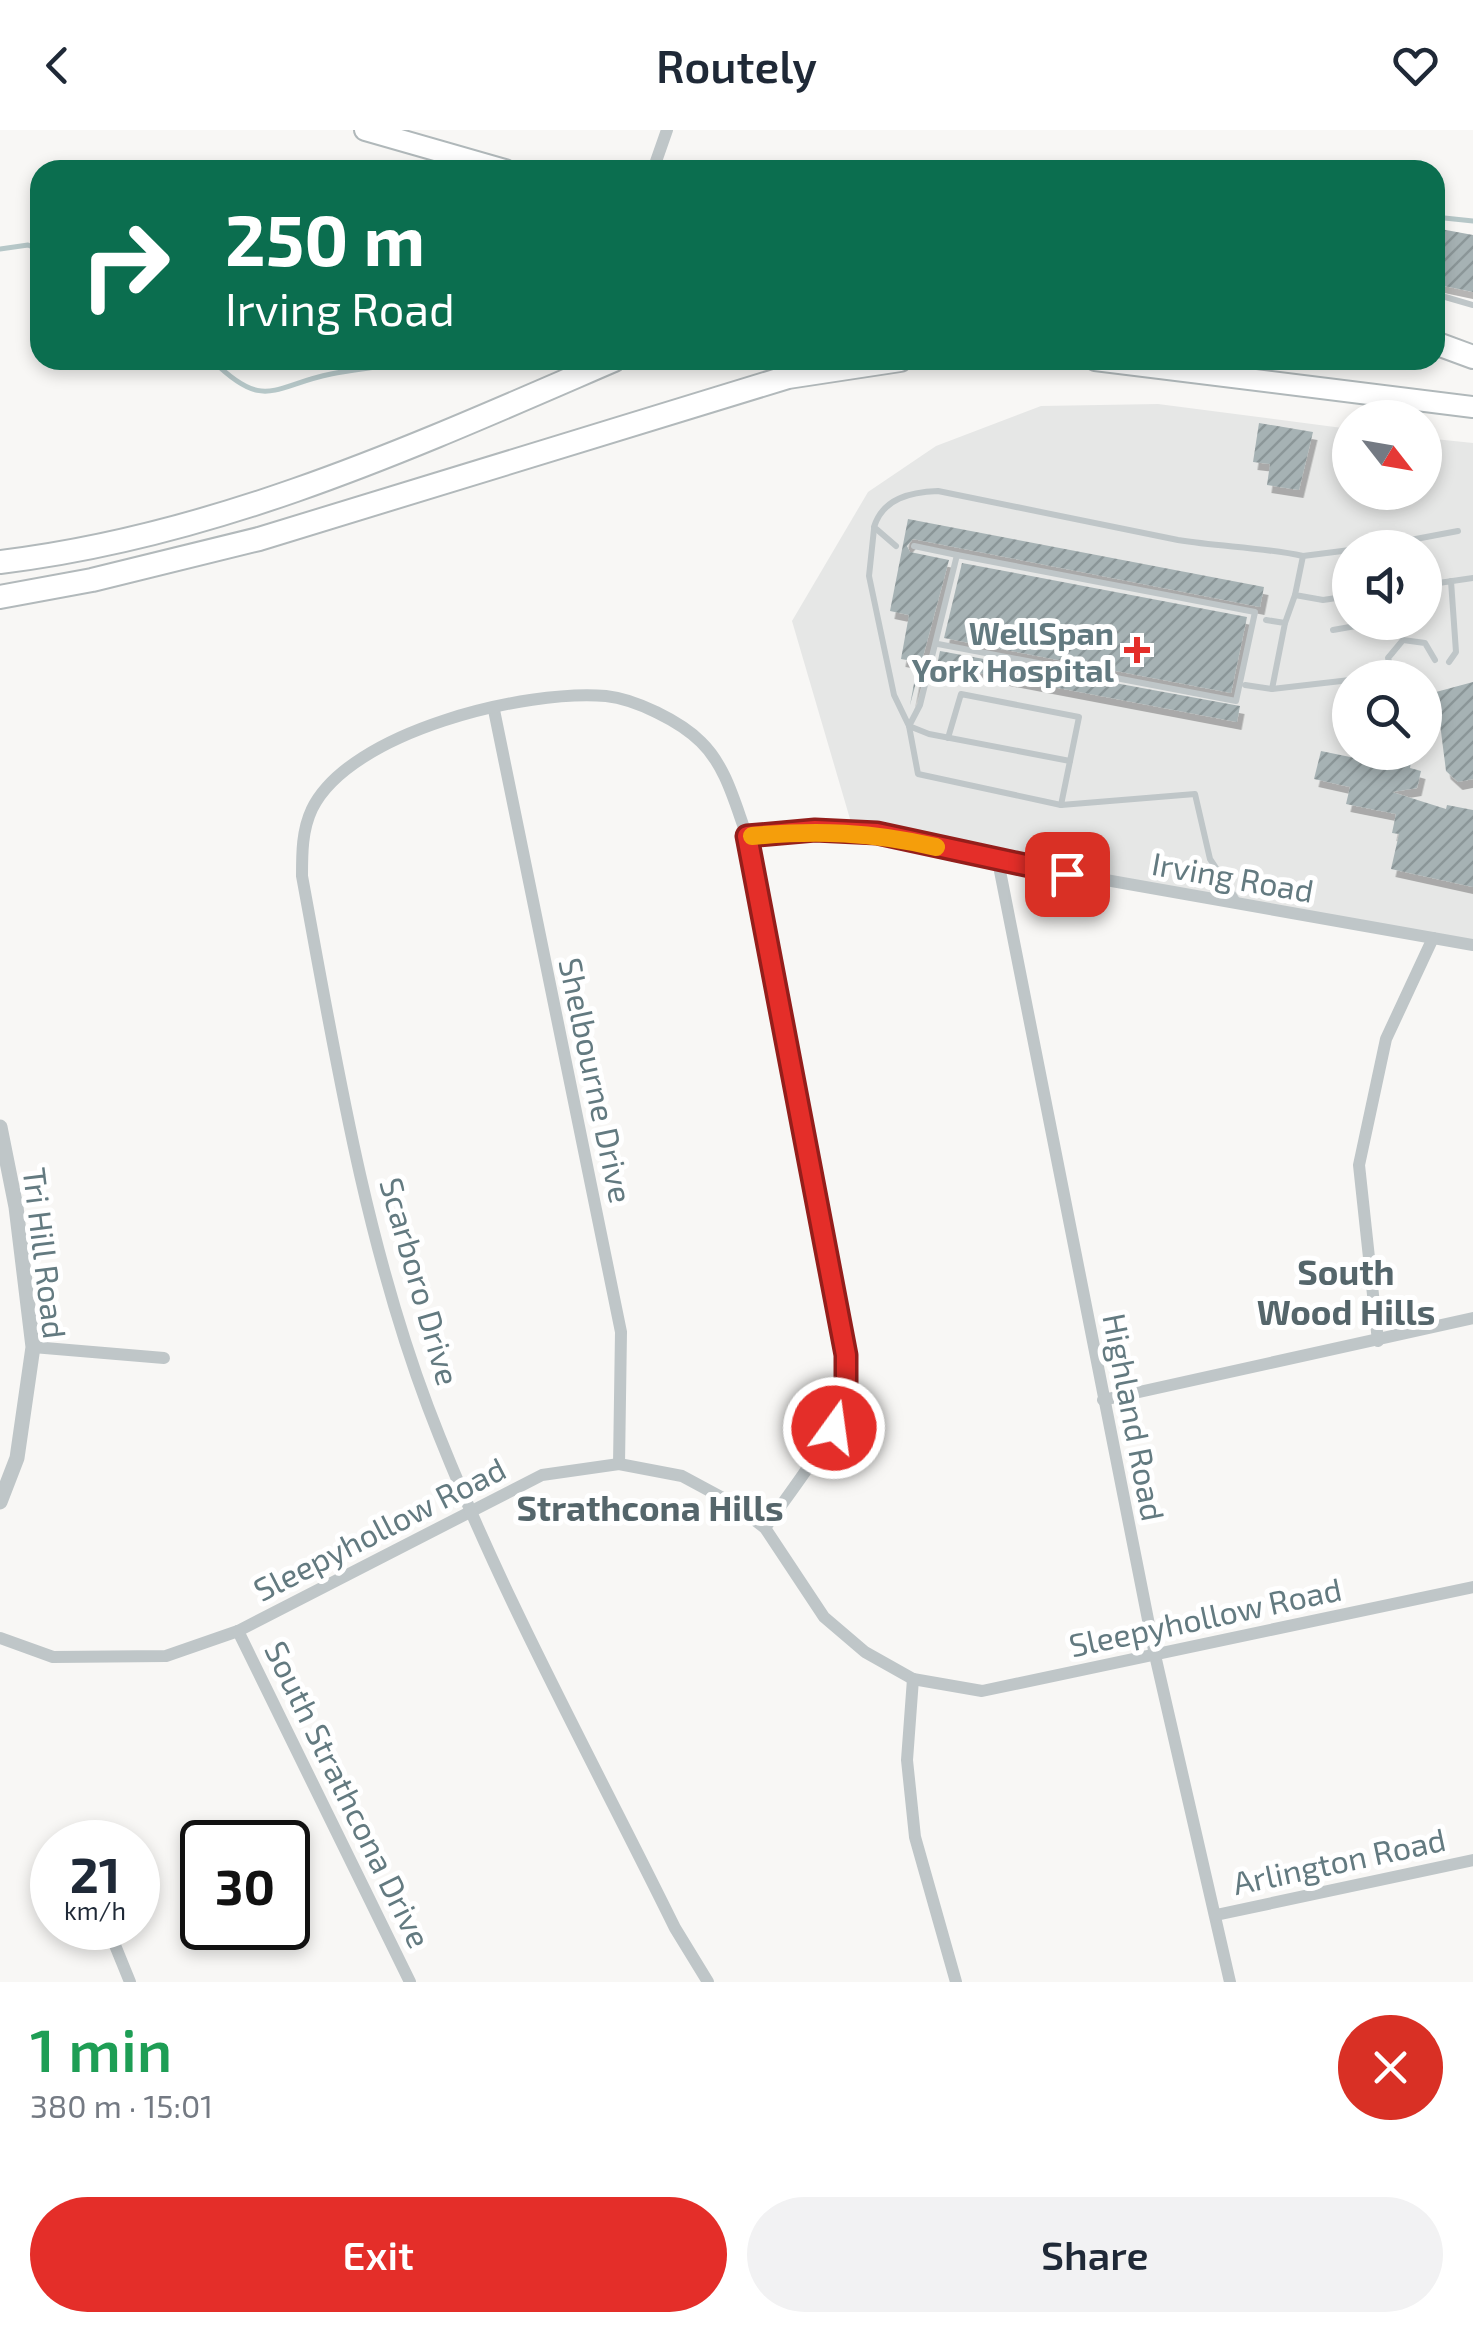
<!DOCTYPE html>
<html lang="en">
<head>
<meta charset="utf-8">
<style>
	body { margin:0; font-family:"Exo 2",sans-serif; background:#f2f2f3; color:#1f2937; height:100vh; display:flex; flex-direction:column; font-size:38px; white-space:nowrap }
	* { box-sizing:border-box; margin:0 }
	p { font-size:32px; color:#747a83 }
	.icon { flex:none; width:55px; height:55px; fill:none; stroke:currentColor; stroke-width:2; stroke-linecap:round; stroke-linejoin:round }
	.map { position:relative; height:1852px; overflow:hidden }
	.details { display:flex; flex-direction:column; background:#fff; flex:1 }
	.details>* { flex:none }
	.top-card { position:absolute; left:30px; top:30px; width:1415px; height:210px; border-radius:30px; box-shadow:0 5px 15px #0003; background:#0b6e4f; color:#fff; overflow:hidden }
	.needle { width:65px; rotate:121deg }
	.fabs { position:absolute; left:1332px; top:270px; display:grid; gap:20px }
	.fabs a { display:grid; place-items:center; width:110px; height:110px; border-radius:50%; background:#fff; box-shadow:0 5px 15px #0003; font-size:50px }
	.speed { position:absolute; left:30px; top:1690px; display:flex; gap:20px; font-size:50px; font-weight:700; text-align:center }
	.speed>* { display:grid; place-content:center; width:130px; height:130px; border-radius:50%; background:#fff; box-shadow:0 5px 15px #0003; line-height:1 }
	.speed small { font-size:25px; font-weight:400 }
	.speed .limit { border:5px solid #111; border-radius:15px; background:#fff; color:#111 }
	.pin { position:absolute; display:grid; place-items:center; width:85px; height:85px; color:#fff; margin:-42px; border-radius:20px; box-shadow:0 5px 15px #0006 }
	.me { position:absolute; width:110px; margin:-55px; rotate:14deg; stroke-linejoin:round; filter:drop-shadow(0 0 8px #0008) }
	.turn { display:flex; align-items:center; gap:35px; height:210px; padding:0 30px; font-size:45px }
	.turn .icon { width:130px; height:130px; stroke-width:2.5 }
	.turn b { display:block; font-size:70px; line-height:85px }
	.round { display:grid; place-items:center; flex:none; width:105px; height:105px; border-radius:52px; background:#f2f2f3 }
	.head { display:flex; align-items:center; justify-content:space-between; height:170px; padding:0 30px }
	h1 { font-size:60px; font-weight:600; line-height:75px; color:#1e9e55 }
	.action { display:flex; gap:20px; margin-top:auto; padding:20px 30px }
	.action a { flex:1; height:115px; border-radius:60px; background:#e42e29; color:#fff; font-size:40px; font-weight:600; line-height:115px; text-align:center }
	.action a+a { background:#f2f2f3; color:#1f2937 }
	header { display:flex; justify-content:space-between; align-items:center; height:130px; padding:0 30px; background:#fff; font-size:45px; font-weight:600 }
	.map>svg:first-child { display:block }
	.built { fill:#e6e7e6; fill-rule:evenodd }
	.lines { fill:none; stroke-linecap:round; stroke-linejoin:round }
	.stream { stroke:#b6c7c8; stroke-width:5 }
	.building { fill:url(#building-hatch); filter:url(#shadow) }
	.primary-casing { stroke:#b0b8ba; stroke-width:24 }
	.motorway-casing { stroke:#b2b9bb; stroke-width:26 }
	.service { stroke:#bfc6c8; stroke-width:6 }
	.minor { stroke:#bfc6c8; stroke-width:12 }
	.tertiary { stroke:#bfc6c8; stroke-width:15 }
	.primary { stroke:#fff; stroke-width:20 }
	.motorway { stroke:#fff; stroke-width:22 }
	.route-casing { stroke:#941e1b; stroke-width:25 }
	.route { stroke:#e42e29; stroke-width:18 }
	.slow { stroke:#f59e0b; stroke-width:18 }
	.poi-dot { fill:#e42e29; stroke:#fff; stroke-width:4 }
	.labels { text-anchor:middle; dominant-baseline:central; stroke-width:10; stroke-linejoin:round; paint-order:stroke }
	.poi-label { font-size:32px; font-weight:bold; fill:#637a80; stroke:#fff; text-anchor:end }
	.street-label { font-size:32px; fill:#637a80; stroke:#fff }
	.neighbourhood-label { font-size:35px; font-weight:bold; fill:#55666b; stroke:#fff }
</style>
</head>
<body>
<header><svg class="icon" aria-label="back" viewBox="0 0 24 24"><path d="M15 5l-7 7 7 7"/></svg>Routely<svg class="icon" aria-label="heart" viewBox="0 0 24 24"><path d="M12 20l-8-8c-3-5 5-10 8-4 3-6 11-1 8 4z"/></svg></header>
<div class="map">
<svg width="1473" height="1852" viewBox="0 0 1473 1852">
	<defs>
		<pattern id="building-hatch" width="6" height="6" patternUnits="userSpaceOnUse" patternTransform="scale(2.5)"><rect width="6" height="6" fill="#a6b2b4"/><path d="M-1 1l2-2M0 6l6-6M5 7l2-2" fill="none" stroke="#8b9698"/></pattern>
		<filter id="shadow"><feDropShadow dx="4.5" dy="8" stdDeviation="0" flood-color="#0004"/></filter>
	</defs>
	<rect width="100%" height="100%" fill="#f8f7f5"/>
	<path class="built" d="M1158 274 1350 299V362H1425V308L1473 313V814L855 706 792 491 868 362 936 316 1041 276ZM1350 418H1425V492H1350ZM1350 548H1425V622H1350Z"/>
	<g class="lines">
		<g class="stream">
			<polyline points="1042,40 1088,33 1131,40"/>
			<polyline points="1435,87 1473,91"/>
			<polyline points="0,119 28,115 40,120"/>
			<path d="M212 230C265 282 272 256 331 244 359 239 388 236 416 230"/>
		</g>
	</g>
	<g class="building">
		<polygon points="1435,98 1473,105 1473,162 1435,154"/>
		<polygon points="1259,293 1313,302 1299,360 1267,355 1270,334 1253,332"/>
		<polygon points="908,389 1264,457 1260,477 913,409 907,416 910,422 949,430 910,575 918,532 901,529 909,485 890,481"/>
		<polygon points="962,433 1247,487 1231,563 944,508"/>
		<polygon points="940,521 1240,576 1237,592 937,535"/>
		<polygon points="1473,552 1473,649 1458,652 1446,641 1436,562"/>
		<polygon points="1321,621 1355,628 1356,622 1367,622 1411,632 1410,638 1421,641 1417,658 1392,662 1446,679 1447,675 1473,680 1473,757 1391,739 1399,704 1392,703 1396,684 1346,674 1350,657 1314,649"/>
	</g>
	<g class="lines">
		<defs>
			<g id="primary">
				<polyline points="365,0 505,40"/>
				<polyline points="1095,230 1473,277"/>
			</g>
			<g id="motorway">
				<polyline points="1435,213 1473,227"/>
				<path d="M0 432C218 406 415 316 614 230"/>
				<polyline points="0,467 92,450 259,409 788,247 900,230"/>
			</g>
		</defs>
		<use href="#primary" class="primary-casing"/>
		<use href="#motorway" class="motorway-casing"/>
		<g class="service">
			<polyline points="1435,164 1473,175"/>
			<polyline points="874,399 869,446 894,565 909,596 929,604 1070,631"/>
			<path d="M896 416 874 397C883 368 911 362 938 361L1178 410C1221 417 1261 417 1303 426"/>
			<polyline points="914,416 957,425"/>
			<polyline points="1368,418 1458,401"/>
			<polyline points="1350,420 1303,426 1295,465 1323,470 1350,466"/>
			<polyline points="1425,455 1473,448"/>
			<polyline points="1266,490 1285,493 1272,559"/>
			<polyline points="1285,493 1295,465"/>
			<polyline points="1333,500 1378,492"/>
			<polyline points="938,514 1236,571 1255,482 957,425 920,575 909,596 918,644 1061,675"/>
			<polyline points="1449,532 1456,522 1451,451"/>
			<polyline points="1369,548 1388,535"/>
			<polyline points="1394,548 1388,528 1403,510 1425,513 1435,530"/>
			<polyline points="1245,555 1272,559 1350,550"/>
			<polyline points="948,608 961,564 1079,587 1061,675 1195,664 1210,729 1239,773"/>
		</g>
		<g class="minor">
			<polyline points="653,40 667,0"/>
			<polyline points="494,580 621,1202 619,1334"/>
			<polyline points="747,706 815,700 877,703 998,731 1473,815"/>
			<polyline points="998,731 1155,1525 1230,1852"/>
			<polyline points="1378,1211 1359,1035 1386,909 1433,808"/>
			<polyline points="33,1217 164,1228"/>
			<polyline points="1103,1270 1473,1188"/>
			<polyline points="238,1501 410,1852"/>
			<polyline points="0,1508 53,1527 166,1526 238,1501 542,1345 619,1334 682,1346 734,1374 765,1398 824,1487 865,1522 913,1549 982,1561 1473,1457"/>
			<polyline points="913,1549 907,1630 915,1707 956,1852"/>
			<polyline points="1216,1785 1473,1730"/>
			<polyline points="108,1798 130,1852"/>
			<path d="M708 1852 675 1798C591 1627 496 1456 428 1277 364 1107 335 924 302 746 302 723 302 700 312 679 350 601 527 559 606 566 635 569 680 591 701 612 726 636 735 674 747 706L847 1225C846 1298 805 1340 765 1398"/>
		</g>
		<polyline class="tertiary" points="0,997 16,1077 33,1217 17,1328 0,1372"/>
		<use href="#primary" class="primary"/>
		<use href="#motorway" class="motorway"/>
	</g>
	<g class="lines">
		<defs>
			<polyline id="route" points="834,1298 846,1253 846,1225 747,706 815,700 877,703 1067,744"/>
		</defs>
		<use href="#route" class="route-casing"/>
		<use href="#route" class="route"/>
		<path class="slow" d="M752 706C817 700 872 702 936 717"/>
	</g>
	<path class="poi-dot" d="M1132 505h10v10h10v10h-10v10h-10v-10h-10v-10h10z"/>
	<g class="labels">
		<g class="poi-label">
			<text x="1114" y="502">WellSpan<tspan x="1114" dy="37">York Hospital</tspan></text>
		</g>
		<g class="street-label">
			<text transform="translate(1233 746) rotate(10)">Irving Road</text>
			<text transform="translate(597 950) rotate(78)">Shelbourne Drive</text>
			<text transform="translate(46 1123) rotate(83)">Tri Hill Road</text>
			<text transform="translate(421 1151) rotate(74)">Scarboro Drive</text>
			<text transform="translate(1135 1287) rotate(79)">Highland Road</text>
			<text transform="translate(379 1398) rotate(-27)">Sleepyhollow Road</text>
			<text transform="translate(1205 1486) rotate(-12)">Sleepyhollow Road</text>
			<text transform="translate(349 1664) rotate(64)">South Strathcona Drive</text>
			<text transform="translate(1339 1730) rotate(-12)">Arlington Road</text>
		</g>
		<g class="neighbourhood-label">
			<text x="1346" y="1141">South<tspan x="1346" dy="40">Wood Hills</tspan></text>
			<text x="650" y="1377">Strathcona Hills</text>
		</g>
	</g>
</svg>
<div class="fabs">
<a><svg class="needle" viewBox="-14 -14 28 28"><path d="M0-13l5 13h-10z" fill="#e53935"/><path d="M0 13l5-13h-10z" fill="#747a83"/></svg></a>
<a><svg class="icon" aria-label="sound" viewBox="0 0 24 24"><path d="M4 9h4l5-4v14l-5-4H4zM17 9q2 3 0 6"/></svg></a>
<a><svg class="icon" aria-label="search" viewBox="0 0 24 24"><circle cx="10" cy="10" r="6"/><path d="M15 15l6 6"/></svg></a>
</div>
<div class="speed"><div>21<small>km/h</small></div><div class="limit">30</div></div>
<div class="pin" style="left:1067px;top:744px;background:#d93025"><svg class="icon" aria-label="arrive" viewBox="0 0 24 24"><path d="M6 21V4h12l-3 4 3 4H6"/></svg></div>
<svg class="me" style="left:834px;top:1298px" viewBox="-20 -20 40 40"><circle r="17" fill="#e42e29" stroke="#fff" stroke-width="3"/><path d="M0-11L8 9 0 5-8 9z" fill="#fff"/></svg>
<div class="top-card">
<div class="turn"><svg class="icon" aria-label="right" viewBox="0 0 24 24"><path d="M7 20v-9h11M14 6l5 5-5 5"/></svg><div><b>250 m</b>Irving Road</div></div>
</div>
</div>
<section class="details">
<div class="head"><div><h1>1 min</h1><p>380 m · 15:01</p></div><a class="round" style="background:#d93025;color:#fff"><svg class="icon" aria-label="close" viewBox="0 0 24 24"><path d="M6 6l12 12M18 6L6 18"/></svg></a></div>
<div class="action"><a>Exit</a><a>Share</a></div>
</section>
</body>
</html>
